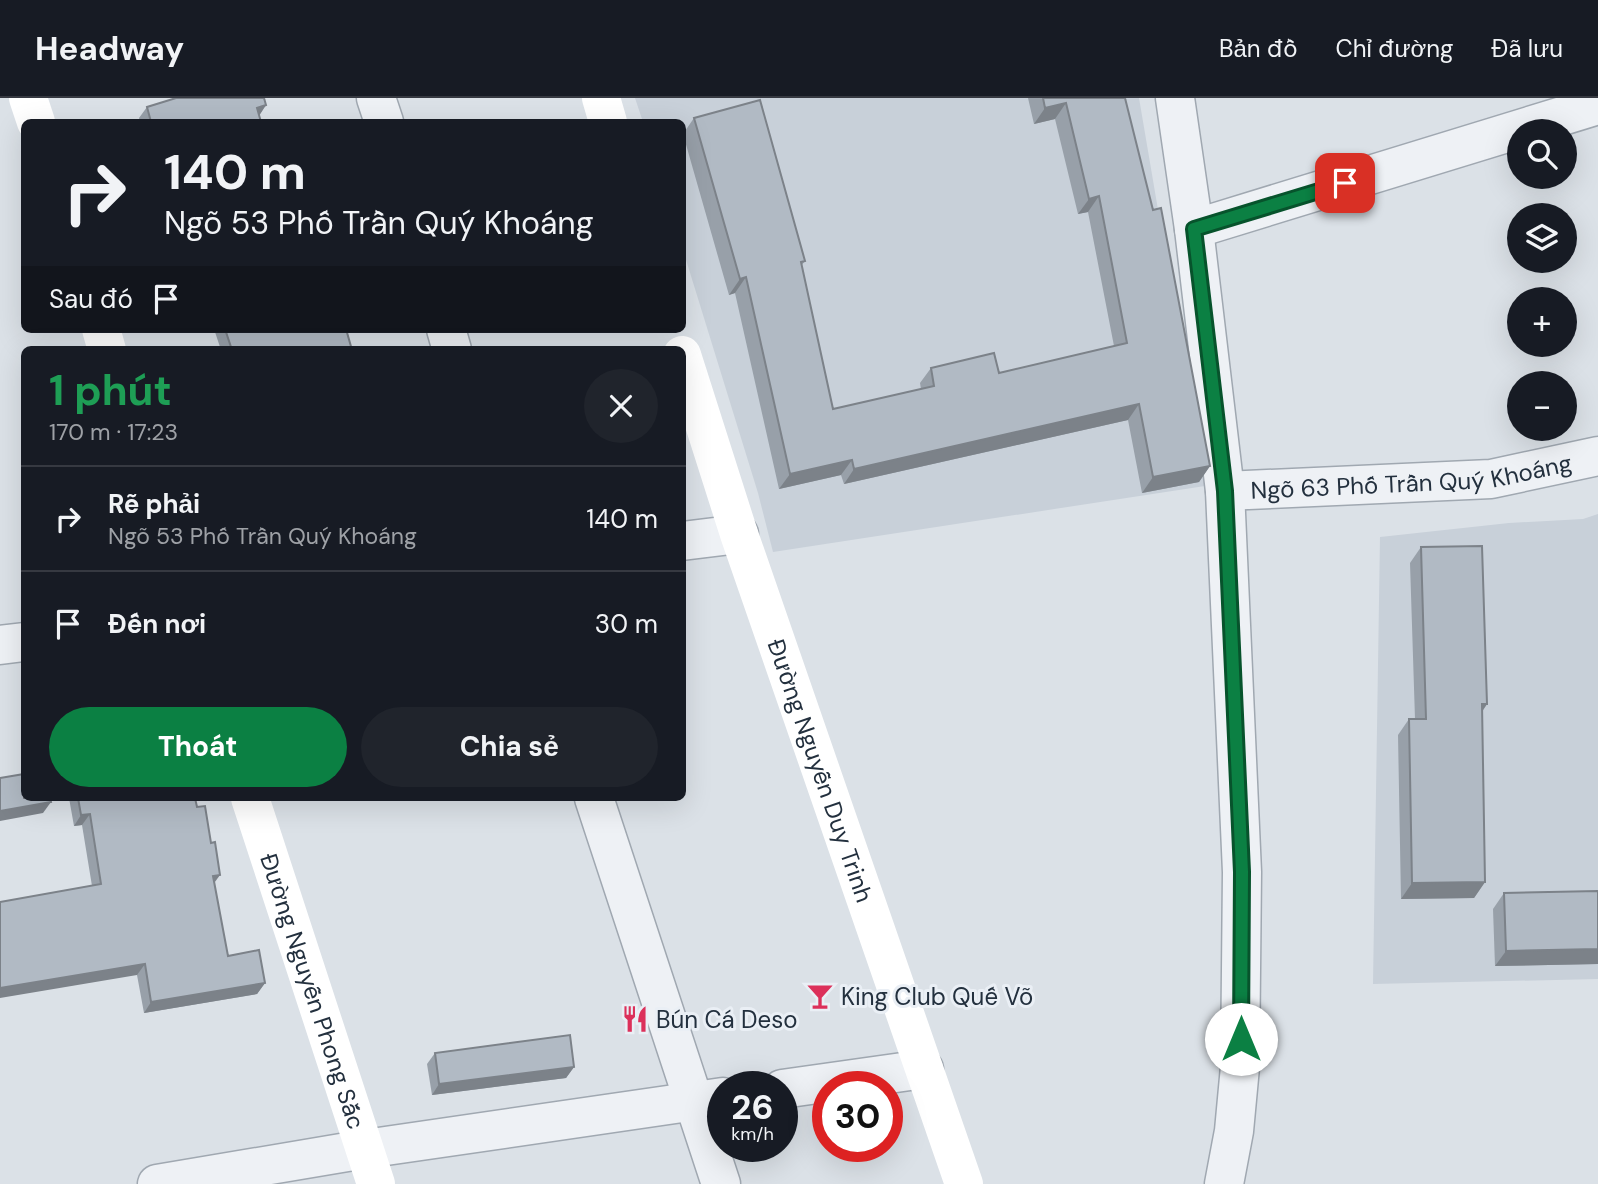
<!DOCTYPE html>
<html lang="vi">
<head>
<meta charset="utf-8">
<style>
	body { margin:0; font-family:"DM Sans",sans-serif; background:#20242c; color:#f1f3f6; height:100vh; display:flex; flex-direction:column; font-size:26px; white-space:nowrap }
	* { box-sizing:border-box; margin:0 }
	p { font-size:23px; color:#9ea1a6 }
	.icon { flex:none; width:38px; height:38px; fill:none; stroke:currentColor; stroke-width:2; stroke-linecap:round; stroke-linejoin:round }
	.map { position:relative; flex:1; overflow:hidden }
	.panel { position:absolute; left:21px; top:248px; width:665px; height:455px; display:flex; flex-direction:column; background:#171b24; border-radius:10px; box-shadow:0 7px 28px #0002 }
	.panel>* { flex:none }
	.top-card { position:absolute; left:21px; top:21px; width:665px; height:214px; border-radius:10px; box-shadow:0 7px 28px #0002; background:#171b24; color:#f1f3f6; overflow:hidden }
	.tools { position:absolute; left:1507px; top:21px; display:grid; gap:14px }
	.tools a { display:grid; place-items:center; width:70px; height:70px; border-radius:50%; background:#171b24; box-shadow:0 7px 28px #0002; font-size:35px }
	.speed { position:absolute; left:707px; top:973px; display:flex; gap:14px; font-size:35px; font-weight:700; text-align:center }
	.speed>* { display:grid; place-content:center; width:91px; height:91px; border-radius:50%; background:#171b24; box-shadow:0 7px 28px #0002; line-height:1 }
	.speed small { font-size:18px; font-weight:400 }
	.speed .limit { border:10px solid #d22; background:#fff; color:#111 }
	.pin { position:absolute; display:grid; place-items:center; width:60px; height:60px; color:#fff; margin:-30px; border-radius:14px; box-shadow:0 4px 10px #0006 }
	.me { position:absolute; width:77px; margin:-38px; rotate:0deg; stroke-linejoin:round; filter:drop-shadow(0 0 5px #0008) }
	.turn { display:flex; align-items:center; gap:24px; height:147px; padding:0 28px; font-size:32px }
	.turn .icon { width:91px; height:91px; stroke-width:2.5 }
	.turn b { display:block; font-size:49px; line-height:60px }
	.then { display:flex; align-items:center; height:66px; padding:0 28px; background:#0003; gap:14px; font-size:26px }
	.round { display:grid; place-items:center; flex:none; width:74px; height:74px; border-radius:37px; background:#20242c }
	.overview { display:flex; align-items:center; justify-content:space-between; height:119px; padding:0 28px }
	h1 { font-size:42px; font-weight:700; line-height:52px; color:#1e9e55 }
	.action { display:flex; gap:14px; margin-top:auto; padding:14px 28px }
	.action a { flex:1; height:80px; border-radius:42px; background:#0b8043; color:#fff; font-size:28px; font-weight:700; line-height:80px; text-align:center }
	.action a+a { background:#20242c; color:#f1f3f6 }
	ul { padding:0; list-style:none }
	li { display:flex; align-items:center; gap:21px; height:105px; padding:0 28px; border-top:2px solid #363941 }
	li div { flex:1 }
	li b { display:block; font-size:26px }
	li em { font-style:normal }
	header { display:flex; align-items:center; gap:42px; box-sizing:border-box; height:98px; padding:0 35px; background:#171b24; border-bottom:2px solid #363941 }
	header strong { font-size:33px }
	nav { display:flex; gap:38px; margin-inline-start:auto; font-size:24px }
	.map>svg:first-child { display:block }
	.built { fill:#c8d0d9 }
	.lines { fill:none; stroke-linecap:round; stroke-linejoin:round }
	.street-casing { stroke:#a0a8b1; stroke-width:41 }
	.street { stroke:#eef1f5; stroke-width:38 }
	.secondary { stroke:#fff; stroke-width:38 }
	.wall { fill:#98a0a9 }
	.shaded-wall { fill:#7c8289 }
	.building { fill:#b1bac4; stroke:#7c8289; stroke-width:2 }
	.route-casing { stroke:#07532c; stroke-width:18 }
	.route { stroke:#0b8043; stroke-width:12 }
	.labels { text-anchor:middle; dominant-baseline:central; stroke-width:6; stroke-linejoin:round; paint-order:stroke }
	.street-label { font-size:24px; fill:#23303e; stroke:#eaeff5 }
	.poi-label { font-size:24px; fill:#23303e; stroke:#eaeff5; text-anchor:start }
</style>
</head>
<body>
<header>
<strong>Headway</strong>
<nav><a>Bản đồ</a><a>Chỉ đường</a><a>Đã lưu</a></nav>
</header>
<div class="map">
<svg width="1598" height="1086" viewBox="0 0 1598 1086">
	<rect width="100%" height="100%" fill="#dbe1e7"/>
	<g class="built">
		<polygon points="635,0 1139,0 1205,388 773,454 758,395 683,152 682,24 643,24"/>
		<polygon points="1598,416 1598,881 1373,886 1380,439 1509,425 1583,421"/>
	</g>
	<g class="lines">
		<defs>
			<g id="street">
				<polyline points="376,0 384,24"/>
				<polyline points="1175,0 1194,131 1225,393 1242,774 1240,969 1234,1033 1224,1086"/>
				<polyline points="1194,131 1598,7"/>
				<polyline points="446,231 452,252"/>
				<path id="s1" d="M1225 393 1491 381 1598 358"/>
				<polyline points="682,443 739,436"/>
				<polyline points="0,547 24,544"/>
				<polyline points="594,700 721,1086"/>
				<polyline points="782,991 924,971"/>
				<polyline points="157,1086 365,1051 723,999"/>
			</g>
		</defs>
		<use href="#street" class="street-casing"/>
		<use href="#street" class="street"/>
		<g class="secondary">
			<polyline points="28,0 36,24"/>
			<polyline points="601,0 608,24"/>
			<polyline points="101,231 107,252"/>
			<path id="s2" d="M682 257 739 436 964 1086"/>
			<path id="s3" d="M250 700 376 1086"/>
		</g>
	</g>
	<g class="wall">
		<polygon points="1028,0 1125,0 1210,368 1199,384 1142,395 1128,322 844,386 841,377 779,391 735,195 729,197 683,36 694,20 805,163 801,168 833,311 921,291 920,285 931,270 999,275 1114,248 1088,114 1078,116 1055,21 1034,26"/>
		<polygon points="266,7 259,17 261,24 140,24 139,20 147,9"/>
		<polygon points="214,231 346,231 352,252 221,252"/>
		<polygon points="1421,449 1487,606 1482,614 1485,784 1474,800 1401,801 1398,637 1409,621 1415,621 1410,465"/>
		<polygon points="69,700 195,700 214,785 228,858 265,885 257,896 144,915 137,877 92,788 82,727 74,728"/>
		<polygon points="1598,793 1598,866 1495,868 1493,811 1504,795"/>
		<polygon points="435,955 574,969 566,980 432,997 427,966"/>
	</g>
	<g class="shaded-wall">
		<polygon points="1066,5 1055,21 1034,26 1045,10"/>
		<polygon points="266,7 259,18 257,10"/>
		<polygon points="1099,98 1088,114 1078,116 1089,101"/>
		<polygon points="746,179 735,195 729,197 740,181"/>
		<polygon points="1139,306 1128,322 844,386 854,371"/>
		<polygon points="852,362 841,377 779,391 790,376"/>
		<polygon points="1210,368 1199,384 1142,395 1153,379"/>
		<polygon points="1482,606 1487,606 1476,622"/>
		<polygon points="51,704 43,715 0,723 0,713"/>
		<polygon points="90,716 82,727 74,728 81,717"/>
		<polygon points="220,777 212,788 213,778"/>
		<polygon points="1485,784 1474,800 1401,801 1412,785"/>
		<polygon points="1598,851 1598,866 1495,868 1506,853"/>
		<polygon points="145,866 137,877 0,900 0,890"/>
		<polygon points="265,885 257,896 144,915 151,904"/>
		<polygon points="574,969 566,980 432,997 439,986"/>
	</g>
	<g class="building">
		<polygon points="176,0 264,0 266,7 257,10 261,24 151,24 147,9"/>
		<polygon points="1043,0 1125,0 1153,112 1161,110 1210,368 1153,379 1139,306 854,371 852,362 790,376 746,179 740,181 694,20 760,2 805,163 801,164 833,311 934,288 931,270 994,255 999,275 1127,245 1099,98 1089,101 1066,5 1045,10"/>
		<polygon points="225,231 346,231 352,252 232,252"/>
		<polygon points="1482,448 1487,606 1482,606 1485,784 1412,785 1409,621 1426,621 1421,449"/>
		<polygon points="24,676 24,700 50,700 51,704 0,713 0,680"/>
		<polygon points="78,700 195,700 197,709 205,708 211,745 215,744 220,777 213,778 228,858 259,852 265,885 151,904 145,866 0,890 0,804 101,786 90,716 81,717"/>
		<polygon points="1598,793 1598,851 1506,853 1504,795"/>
		<polygon points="570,937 574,969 439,986 435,955"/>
	</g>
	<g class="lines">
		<defs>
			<polyline id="route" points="1241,941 1242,774 1225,393 1194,131 1345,85"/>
		</defs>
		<use href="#route" class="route-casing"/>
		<use href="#route" class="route"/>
	</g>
	<defs>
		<symbol id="bar-bare" viewBox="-9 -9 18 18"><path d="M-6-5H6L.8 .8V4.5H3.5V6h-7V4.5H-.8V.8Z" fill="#dc305a" stroke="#eaeff5" stroke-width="2.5" paint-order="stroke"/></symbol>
		<symbol id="restaurant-bare" viewBox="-9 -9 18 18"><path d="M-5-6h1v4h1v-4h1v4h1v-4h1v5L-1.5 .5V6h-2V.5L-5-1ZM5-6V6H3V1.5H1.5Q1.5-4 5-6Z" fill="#dc305a" stroke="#eaeff5" stroke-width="2.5" paint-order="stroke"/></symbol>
	</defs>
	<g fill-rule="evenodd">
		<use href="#bar-bare" x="801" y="879" width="38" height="38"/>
		<use href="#restaurant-bare" x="616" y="902" width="38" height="38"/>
	</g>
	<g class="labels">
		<g class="street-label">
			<text stroke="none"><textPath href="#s1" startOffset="187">Ngõ 63 Phố Trần Quý Khoáng</textPath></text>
			<text stroke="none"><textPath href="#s2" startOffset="438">Đường Nguyễn Duy Trinh</textPath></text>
			<text stroke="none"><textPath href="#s3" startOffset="203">Đường Nguyễn Phong Sắc</textPath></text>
		</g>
		<g class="poi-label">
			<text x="841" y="898">King Club Quế Võ</text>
			<text x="656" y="921">Bún Cá Deso</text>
		</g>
	</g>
</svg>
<div class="tools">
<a><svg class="icon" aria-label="search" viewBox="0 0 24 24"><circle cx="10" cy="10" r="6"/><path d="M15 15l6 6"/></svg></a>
<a><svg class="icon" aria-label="layers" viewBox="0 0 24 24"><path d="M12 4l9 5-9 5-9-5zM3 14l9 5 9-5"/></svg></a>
<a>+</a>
<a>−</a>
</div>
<div class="speed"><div>26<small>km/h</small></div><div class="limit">30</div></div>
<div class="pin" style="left:1345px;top:85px;background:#d93025"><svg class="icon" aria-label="arrive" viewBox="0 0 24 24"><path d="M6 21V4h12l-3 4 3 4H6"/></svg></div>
<svg class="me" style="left:1241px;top:941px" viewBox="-20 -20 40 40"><circle r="19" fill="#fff"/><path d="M0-13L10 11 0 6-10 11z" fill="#0b8043"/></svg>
<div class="top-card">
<div class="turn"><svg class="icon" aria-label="right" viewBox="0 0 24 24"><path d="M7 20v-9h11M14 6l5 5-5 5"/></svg><div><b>140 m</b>Ngõ 53 Phố Trần Quý Khoáng</div></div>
<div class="then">Sau đó<svg class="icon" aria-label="arrive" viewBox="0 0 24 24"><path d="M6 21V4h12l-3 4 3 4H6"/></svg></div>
</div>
<section class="panel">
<div class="overview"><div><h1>1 phút</h1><p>170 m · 17:23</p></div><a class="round"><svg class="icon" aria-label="close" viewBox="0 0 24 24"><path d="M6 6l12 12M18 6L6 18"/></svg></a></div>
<ul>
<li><svg class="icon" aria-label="right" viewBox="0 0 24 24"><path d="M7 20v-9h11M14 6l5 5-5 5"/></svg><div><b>Rẽ phải</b><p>Ngõ 53 Phố Trần Quý Khoáng</p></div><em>140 m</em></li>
<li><svg class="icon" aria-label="arrive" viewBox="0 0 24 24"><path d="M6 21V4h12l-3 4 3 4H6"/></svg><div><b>Đến nơi</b></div><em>30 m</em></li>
</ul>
<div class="action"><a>Thoát</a><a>Chia sẻ</a></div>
</section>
</div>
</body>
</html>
